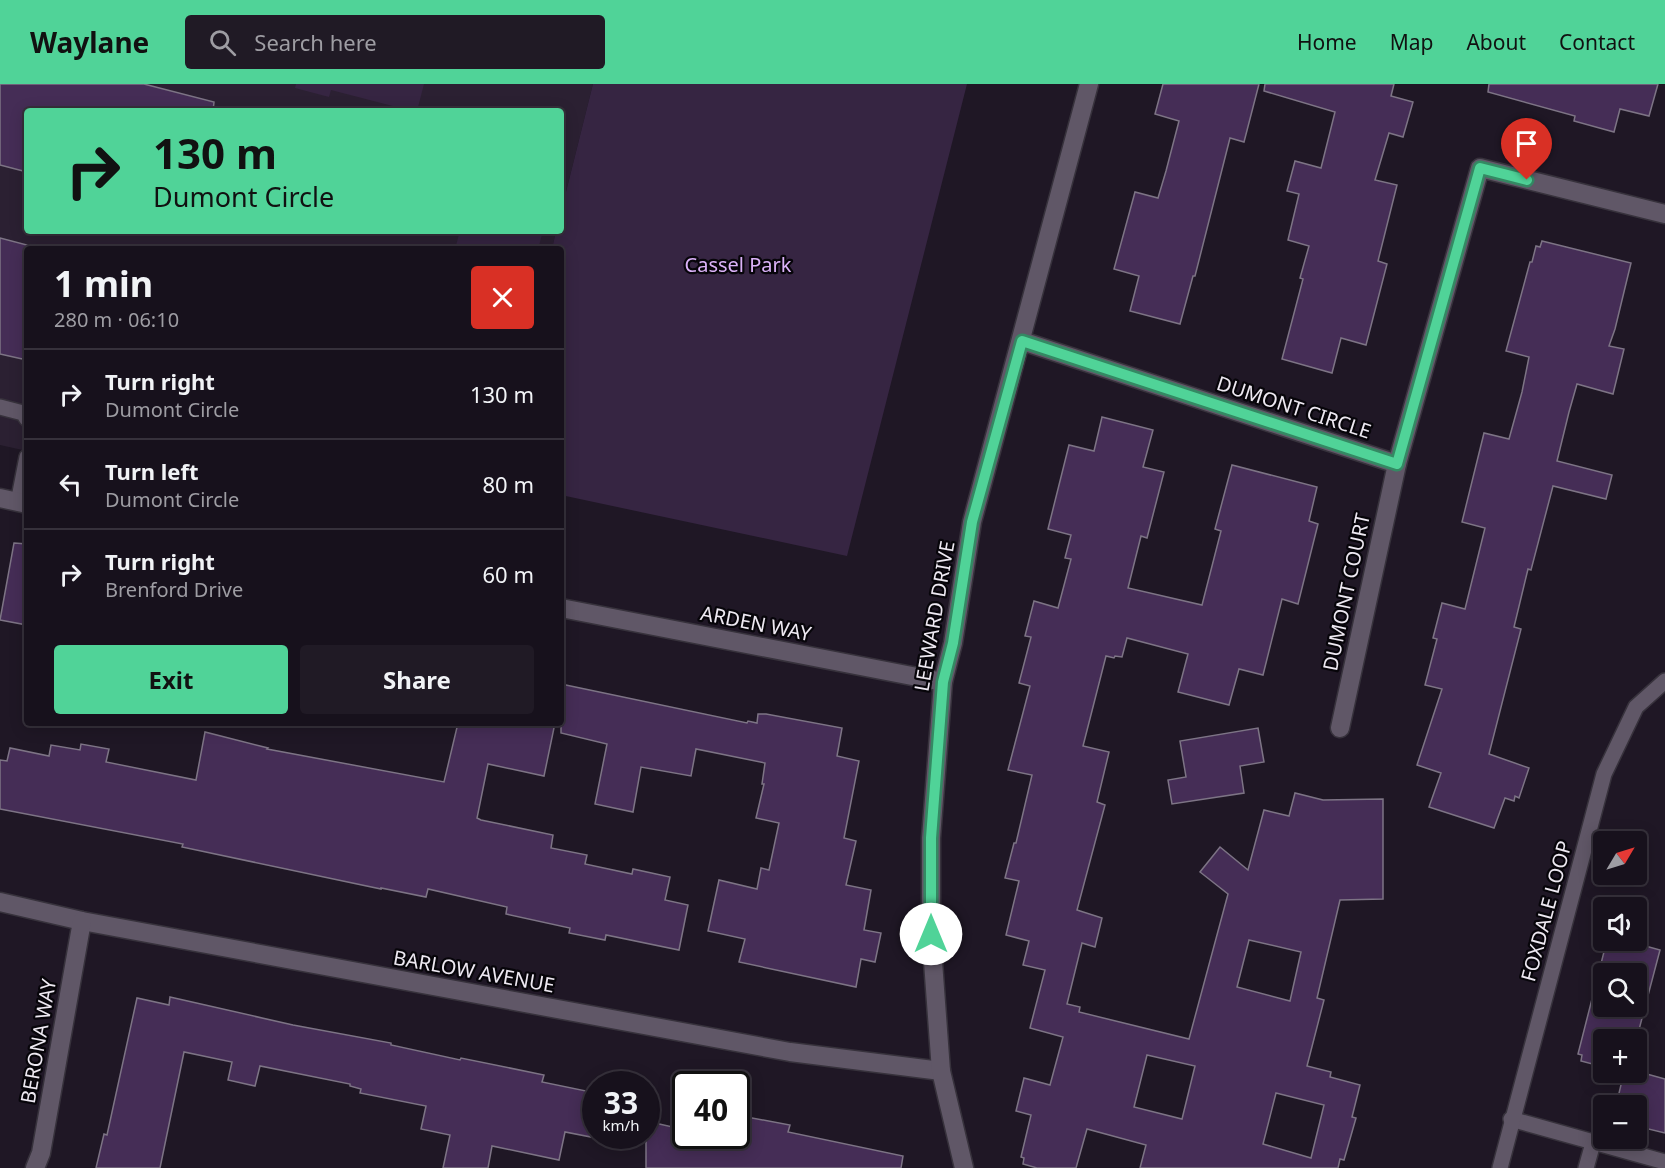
<!DOCTYPE html>
<html lang="en">
<head>
<meta charset="utf-8">
<style>
	body { margin:0; font-family:"Noto Sans",sans-serif; background:#201a25; color:#f1f3f6; height:100vh; display:flex; flex-direction:column; font-size:22px; white-space:nowrap }
	* { box-sizing:border-box; margin:0 }
	p { font-size:20px; color:#9e9da3 }
	.icon { flex:none; width:33px; height:33px; fill:none; stroke:currentColor; stroke-width:2; stroke-linecap:round; stroke-linejoin:round }
	.map { position:relative; flex:1; overflow:hidden }
	.details { position:absolute; left:24px; top:162px; width:540px; height:480px; display:flex; flex-direction:column; background:#17111c; border-radius:6px; box-shadow:0 3px 15px #0003,0 0 0 2px #36313b }
	.details>* { flex:none }
	.top-card { position:absolute; left:24px; top:24px; width:540px; height:126px; border-radius:6px; box-shadow:0 3px 15px #0003,0 0 0 2px #36313b; background:#50d398; color:#111; overflow:hidden }
	.needle { width:39px; rotate:52deg }
	.buttons { position:absolute; left:1593px; top:747px; display:grid; gap:12px }
	.buttons a { display:grid; place-items:center; width:54px; height:54px; border-radius:6px; background:#17111c; box-shadow:0 3px 15px #0003,0 0 0 2px #36313b; font-size:30px }
	.speed { position:absolute; left:582px; top:987px; display:flex; gap:12px; font-size:30px; font-weight:700; text-align:center }
	.speed>* { display:grid; place-content:center; width:78px; height:78px; border-radius:50%; background:#17111c; box-shadow:0 3px 15px #0003,0 0 0 2px #36313b; line-height:1 }
	.speed small { font-size:15px; font-weight:400 }
	.speed .limit { border:3px solid #111; border-radius:9px; background:#fff; color:#111 }
	.pin { position:absolute; display:grid; place-items:center; width:51px; height:51px; color:#fff; margin:-62px -26px; border-radius:50% 50% 50% 0; rotate:-45deg; box-shadow:0 0 6px #0007 }
	.pin .icon { rotate:45deg }
	.me { position:absolute; width:66px; margin:-33px; rotate:0deg; stroke-linejoin:round; filter:drop-shadow(0 0 4px #0008) }
	.turn { display:flex; align-items:center; gap:21px; height:126px; padding:0 30px; font-size:27px }
	.turn .icon { width:78px; height:78px; stroke-width:2.5 }
	.turn b { display:block; font-size:42px; line-height:51px }
	.round { display:grid; place-items:center; flex:none; width:63px; height:63px; border-radius:6px; background:#201a25 }
	.headline { display:flex; align-items:center; justify-content:space-between; height:102px; padding:0 30px }
	h1 { font-size:36px; font-weight:700; line-height:45px }
	.cta { display:flex; gap:12px; margin-top:auto; padding:12px 30px }
	.cta a { flex:1; height:69px; border-radius:6px; background:#50d398; color:#111; font-size:24px; font-weight:700; line-height:69px; text-align:center }
	.cta a+a { background:#201a25; color:#f1f3f6 }
	ul { padding:0; list-style:none }
	li { display:flex; align-items:center; gap:18px; height:90px; padding:0 30px; border-top:2px solid #36313b }
	li div { flex:1 }
	li b { display:block; font-size:22px }
	li em { font-style:normal }
	header { display:flex; align-items:center; gap:36px; box-sizing:border-box; height:84px; padding:0 30px; background:#50d398; color:#111 }
	header strong { font-size:28px }
	nav { display:flex; gap:33px; margin-inline-start:auto; font-size:21px }
	.search { width:420px; height:54px; background:#201a25; display:flex; align-items:center; gap:15px; box-sizing:border-box; padding:0 21px; border-radius:6px; color:#9e9da3; font-size:22px }
	.map>svg:first-child { display:block }
	.built { fill:#2b2032 }
	.green { fill:#362542 }
	.building { fill:#452d56; stroke:#7d7485; stroke-width:1.5; fill-rule:evenodd }
	.lines { fill:none; stroke-linecap:round; stroke-linejoin:round }
	.lane-casing { stroke:#37323c; stroke-width:18 }
	.street-casing { stroke:#37323c; stroke-width:21 }
	.secondary-casing { stroke:#37323c; stroke-width:21 }
	.lane { stroke:#605767; stroke-width:15 }
	.street { stroke:#605767; stroke-width:18 }
	.secondary { stroke:#605767; stroke-width:18 }
	.route-casing { stroke:#348963; stroke-width:15 }
	.route { stroke:#50d398; stroke-width:10 }
	.labels { text-anchor:middle; dominant-baseline:central; stroke-width:4.5; stroke-linejoin:round; paint-order:stroke }
	.park-label { font-size:20px; fill:#dbb2f8; stroke:#07050a }
	.street-label { font-size:20px; fill:#eee9f2; stroke:#07050a }
</style>
</head>
<body>
<header>
<strong>Waylane</strong>
<div class="search"><svg class="icon" aria-label="search" viewBox="0 0 24 24"><circle cx="10" cy="10" r="6"/><path d="M15 15l6 6"/></svg>Search here</div>
<nav><a>Home</a><a>Map</a><a>About</a><a>Contact</a></nav>
</header>
<div class="map">
<svg width="1665" height="1084" viewBox="0 0 1665 1084">
	<rect width="100%" height="100%" fill="#1f1725"/>
	<polygon class="built" points="0,0 593,0 561,128 561,27 27,27 27,147 556,147 552,165 27,165 27,367 0,361"/>
	<g class="green">
		<polygon points="296,0 424,0 417,27 412,27 331,6 329,13 295,4"/>
		<polygon points="593,0 967,0 847,472 561,411 561,165 552,165 556,147 561,147 561,128"/>
		<polygon points="460,147 543,147 538,165 455,165"/>
	</g>
	<g class="building">
		<polygon points="0,0 144,0 214,18 213,27 27,27 27,88 0,81"/>
		<polygon points="1163,0 1259,0 1244,58 1230,54 1195,192 1193,192 1180,240 1130,227 1139,192 1114,185 1135,108 1158,114 1166,87 1179,37 1155,30"/>
		<polygon points="1265,0 1394,0 1391,12 1413,18 1403,53 1389,49 1375,96 1397,101 1378,177 1387,180 1366,261 1341,254 1332,289 1282,275 1303,195 1300,194 1309,162 1288,156 1299,110 1287,107 1295,77 1321,84 1335,28 1264,7"/>
		<polygon points="1489,0 1658,0 1649,32 1620,25 1614,48 1574,37 1575,32 1488,8"/>
		<polygon points="0,154 27,161 27,276 0,270"/>
		<polygon points="1542,157 1631,179 1615,245 1609,262 1624,265 1613,310 1577,300 1569,328 1557,377 1612,391 1606,415 1553,402 1531,486 1528,485 1514,543 1521,545 1489,670 1529,684 1519,714 1515,712 1514,717 1505,714 1494,744 1429,723 1441,689 1417,681 1442,605 1425,601 1437,555 1433,554 1442,519 1465,525 1485,444 1462,438 1484,349 1509,355 1522,308 1529,273 1506,267 1530,178 1532,178 1536,162 1540,163"/>
		<path d="M1102 333 1153 346 1143 383 1164 388 1147 454 1141 452 1128 504 1202 521 1221 447 1215 445 1232 381 1317 403 1309 437 1318 440 1298 520 1282 515 1263 591 1239 585 1229 621 1178 608 1188 570 1127 554 1122 573 1115 572 1114 574 1106 572 1083 662 1109 668 1097 718 1105 721 1077 826 1102 834 1095 863 1082 859 1067 920 1080 923 1079 928 1189 955 1228 810 1200 788 1220 763 1248 786 1264 726 1289 732 1295 709 1323 716 1383 715V815L1340 816 1317 914 1324 916 1307 982 1331 988 1330 993 1360 1001 1352 1033 1356 1034 1344 1076 1340 1075 1338 1084H1140L1146 1061 1087 1045 1076 1084H1037L1023 1080 1024 1074 1021 1073 1031 1031 1016 1027 1024 994 1050 1001 1063 953 1030 944 1045 886 1023 881 1029 857 1006 851 1019 797 1005 794 1014 759H1016L1032 691 1008 686 1030 602 1019 599 1031 553 1025 552 1034 517 1058 524 1071 475 1065 474 1071 451 1048 445 1069 361 1094 367ZM1249 856 1301 868 1290 917 1237 903ZM1147 971 1195 982 1182 1035 1134 1023ZM1276 1009 1324 1021 1311 1074 1263 1060Z"/>
		<polygon points="14,459 27,460 27,541 0,536"/>
		<polygon points="561,600 747,639 748,637 757,639 758,630 766,630 842,644 837,672 859,677 844,754 856,757 846,801 871,806 864,846 881,849 875,878 861,875 856,903 739,878 745,855 708,847 719,796 757,805 761,784 769,786 779,739 756,734 764,700 762,700 765,679 696,665 691,692 641,683 633,728 595,720 607,660 561,649"/>
		<polygon points="458,639 555,639 544,692 488,680 477,734 481,736 553,751 551,764 587,771 585,780 632,790 633,785 670,793 665,816 688,821 679,866 606,851 605,856 569,849 570,844 506,830 507,823 428,805 426,813 381,804 381,805 182,763 183,760 0,725 0,676 7,677 10,664 49,672 51,661 80,666 81,660 109,665 106,678 196,696 205,648 268,664 267,665 444,698"/>
		<polygon points="1258,644 1264,678 1240,682 1244,709 1172,720 1168,696 1186,693 1180,657"/>
		<path d="M1607 856H1624L1660 866 1636 957V956H1604V983L1581 977 1582 971 1578 970ZM1604 890H1636V922H1604Z"/>
		<polygon points="170,913 293,941 391,959 391,961 460,976 461,974 544,991 542,998 596,1009 596,1054 565,1048 559,1076 492,1062 488,1084 443,1084 450,1051 421,1045 426,1022 360,1009 361,1005 350,1002 350,1000 260,982 255,1002 228,996 232,978 184,968 160,1084 96,1084 104,1050 107,1051 137,914 169,921"/>
		<polygon points="1636,987 1665,995 1665,1049 1636,1042 1636,1022 1616,1022 1624,988 1636,988"/>
		<polygon points="736,1031 790,1041 788,1048 903,1072 901,1084 646,1084 646,1037 686,1046 686,1052 736,1052"/>
	</g>
	<g class="lines">
		<defs>
			<g id="lane">
				<polyline points="0,323 23,329 27,335"/>
				<polyline points="18,419 27,373"/>
				<polyline points="1511,1035 1665,1078"/>
				<polyline points="1500,1084 1604,690 1636,623 1665,597"/>
				<polyline points="1586,1084 1593,1059"/>
			</g>
			<g id="street">
				<polyline points="1022,257 1397,380"/>
				<polyline points="0,414 27,420"/>
				<polyline points="561,524 943,598"/>
				<polyline points="1340,644 1397,380 1480,84 1665,130"/>
				<polyline points="0,818 82,837 790,968 941,987"/>
				<polyline points="35,1084 41,1069 82,837"/>
			</g>
			<polyline id="secondary" points="964,1084 941,987 931,850 931,754 943,598 953,559 972,438 1089,0"/>
		</defs>
		<use href="#lane" class="lane-casing"/>
		<use href="#street" class="street-casing"/>
		<use href="#secondary" class="secondary-casing"/>
		<use href="#lane" class="lane"/>
		<use href="#street" class="street"/>
		<use href="#secondary" class="secondary"/>
	</g>
	<g class="lines">
		<defs>
			<polyline id="route" points="931,850 931,754 943,598 953,559 972,438 1022,257 1397,380 1480,84 1527,96"/>
		</defs>
		<use href="#route" class="route-casing"/>
		<use href="#route" class="route"/>
	</g>
	<g class="labels">
		<g class="park-label">
			<text x="738" y="180">Cassel Park</text>
		</g>
		<g class="street-label">
			<text transform="translate(1294 323) rotate(18)">DUMONT CIRCLE</text>
			<text transform="translate(1346 508) rotate(-78)">DUMONT COURT</text>
			<text transform="translate(934 532) rotate(-80)">LEEWARD DRIVE</text>
			<text transform="translate(756 539) rotate(11)">ARDEN WAY</text>
			<text transform="translate(1546 827) rotate(-75)">FOXDALE LOOP</text>
			<text transform="translate(474 887) rotate(10)">BARLOW AVENUE</text>
			<text transform="translate(38 957) rotate(-80)">BERONA WAY</text>
		</g>
	</g>
</svg>
<div class="buttons">
<a><svg class="needle" viewBox="-14 -14 28 28"><path d="M0-13l5 13h-10z" fill="#e53935"/><path d="M0 13l5-13h-10z" fill="#9e9da3"/></svg></a>
<a><svg class="icon" aria-label="sound" viewBox="0 0 24 24"><path d="M4 9h4l5-4v14l-5-4H4zM17 9q2 3 0 6"/></svg></a>
<a><svg class="icon" aria-label="search" viewBox="0 0 24 24"><circle cx="10" cy="10" r="6"/><path d="M15 15l6 6"/></svg></a>
<a>+</a>
<a>−</a>
</div>
<div class="speed"><div>33<small>km/h</small></div><div class="limit">40</div></div>
<div class="pin" style="left:1527px;top:96px;background:#d93025"><svg class="icon" aria-label="arrive" viewBox="0 0 24 24"><path d="M6 21V4h12l-3 4 3 4H6"/></svg></div>
<svg class="me" style="left:931px;top:850px" viewBox="-20 -20 40 40"><circle r="19" fill="#fff"/><path d="M0-13L10 11 0 6-10 11z" fill="#50d398"/></svg>
<div class="top-card">
<div class="turn"><svg class="icon" aria-label="right" viewBox="0 0 24 24"><path d="M7 20v-9h11M14 6l5 5-5 5"/></svg><div><b>130 m</b>Dumont Circle</div></div>
</div>
<section class="details">
<div class="headline"><div><h1>1 min</h1><p>280 m · 06:10</p></div><a class="round" style="background:#d93025;color:#fff"><svg class="icon" aria-label="close" viewBox="0 0 24 24"><path d="M6 6l12 12M18 6L6 18"/></svg></a></div>
<ul>
<li><svg class="icon" aria-label="right" viewBox="0 0 24 24"><path d="M7 20v-9h11M14 6l5 5-5 5"/></svg><div><b>Turn right</b><p>Dumont Circle</p></div><em>130 m</em></li>
<li><svg class="icon" aria-label="left" viewBox="0 0 24 24"><path d="M17 20v-9H6M10 6l-5 5 5 5"/></svg><div><b>Turn left</b><p>Dumont Circle</p></div><em>80 m</em></li>
<li><svg class="icon" aria-label="right" viewBox="0 0 24 24"><path d="M7 20v-9h11M14 6l5 5-5 5"/></svg><div><b>Turn right</b><p>Brenford Drive</p></div><em>60 m</em></li>
</ul>
<div class="cta"><a>Exit</a><a>Share</a></div>
</section>
</div>
</body>
</html>
